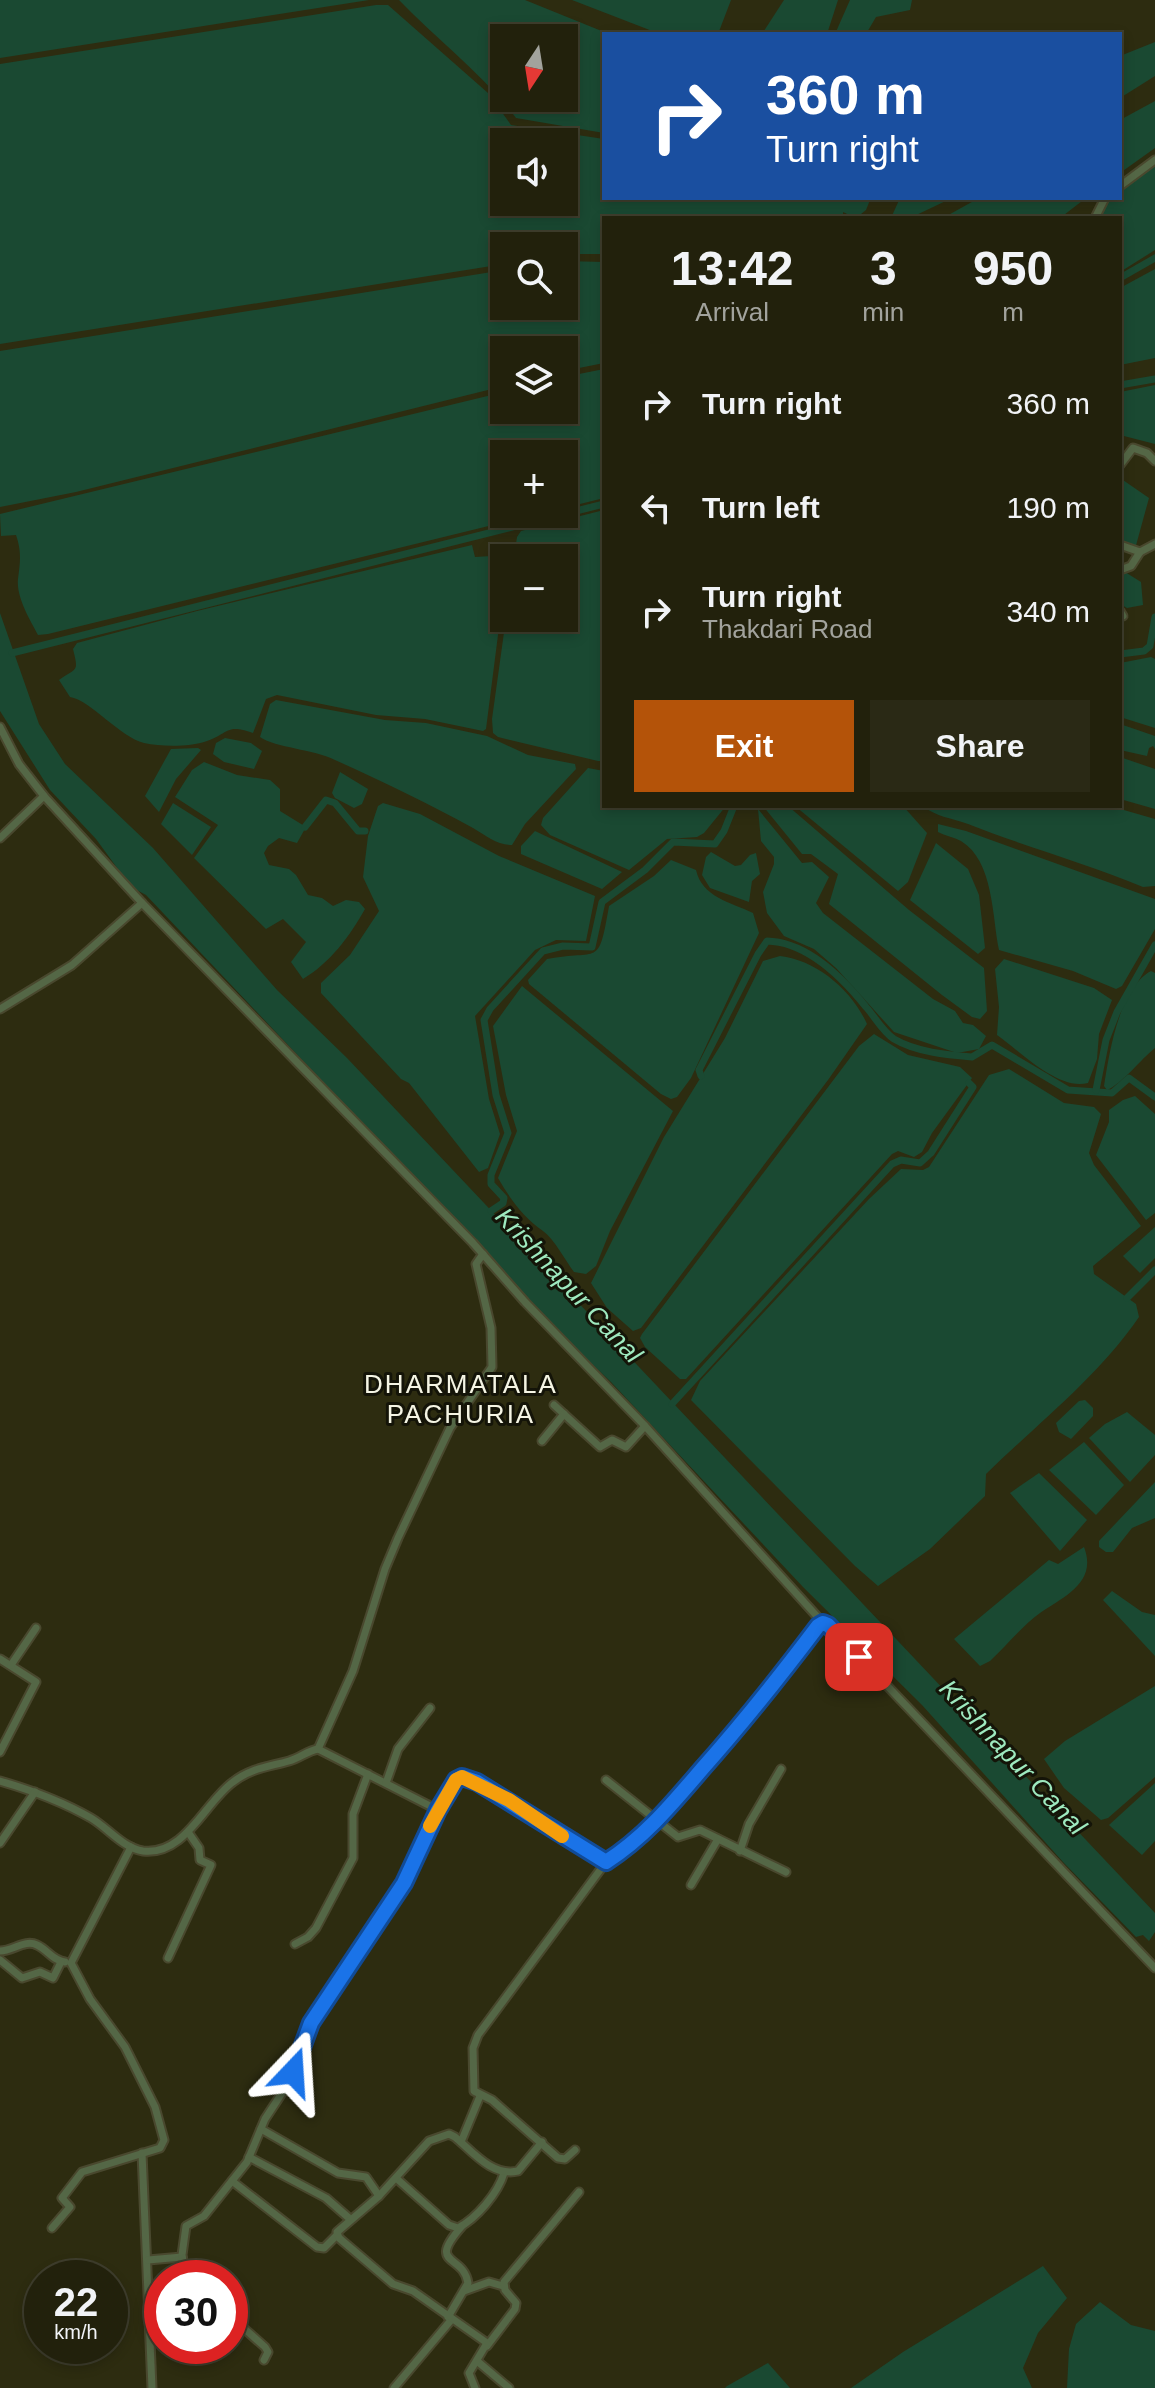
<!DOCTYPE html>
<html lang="en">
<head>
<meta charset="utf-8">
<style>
	body { margin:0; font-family:Arial,sans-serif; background:#2a2915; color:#f1f3f6; height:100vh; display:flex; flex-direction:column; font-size:30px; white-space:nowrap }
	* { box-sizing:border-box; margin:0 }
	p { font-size:26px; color:#a2a39d }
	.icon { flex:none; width:44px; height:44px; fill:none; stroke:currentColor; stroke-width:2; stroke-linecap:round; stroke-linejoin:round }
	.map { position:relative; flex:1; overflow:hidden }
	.details { position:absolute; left:602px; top:216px; width:520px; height:592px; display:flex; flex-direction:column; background:#22210c; border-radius:0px; box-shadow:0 4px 12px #0003,0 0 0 2px #3f3e2d }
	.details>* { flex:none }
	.banner { position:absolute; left:602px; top:32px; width:520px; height:168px; border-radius:0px; box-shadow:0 4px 12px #0003,0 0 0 2px #3f3e2d; background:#1a4fa0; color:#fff; overflow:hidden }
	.needle { width:52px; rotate:192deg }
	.buttons { position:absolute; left:490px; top:24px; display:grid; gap:16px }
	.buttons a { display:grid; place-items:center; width:88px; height:88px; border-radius:0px; background:#22210c; box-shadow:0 4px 12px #0003,0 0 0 2px #3f3e2d; font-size:40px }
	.speed { position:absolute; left:24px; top:2260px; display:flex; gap:16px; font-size:40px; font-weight:700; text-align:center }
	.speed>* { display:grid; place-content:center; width:104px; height:104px; border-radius:50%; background:#22210c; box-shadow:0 4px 12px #0003,0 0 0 2px #3f3e2d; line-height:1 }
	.speed small { font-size:20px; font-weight:400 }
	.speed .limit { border:12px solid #d22; background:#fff; color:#111 }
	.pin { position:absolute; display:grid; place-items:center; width:68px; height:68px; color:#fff; margin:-34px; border-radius:16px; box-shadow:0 4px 12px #0006 }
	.me { position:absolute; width:88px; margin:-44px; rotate:20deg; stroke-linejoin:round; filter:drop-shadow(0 0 6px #0008) }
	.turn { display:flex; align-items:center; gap:28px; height:168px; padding:0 32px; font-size:36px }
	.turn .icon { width:104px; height:104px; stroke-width:2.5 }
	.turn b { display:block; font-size:56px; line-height:68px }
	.eta { display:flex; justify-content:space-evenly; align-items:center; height:136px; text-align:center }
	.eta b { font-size:48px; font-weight:700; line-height:56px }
	.cta { display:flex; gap:16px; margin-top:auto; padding:16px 32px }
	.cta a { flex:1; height:92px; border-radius:0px; background:#b45309; color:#fff; font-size:32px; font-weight:700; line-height:92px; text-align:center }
	.cta a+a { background:#2a2915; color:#f1f3f6 }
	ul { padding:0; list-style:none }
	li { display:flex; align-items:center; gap:24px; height:104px; padding:0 32px }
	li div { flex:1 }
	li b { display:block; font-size:30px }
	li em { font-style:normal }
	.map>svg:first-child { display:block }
	.water { fill:#1a4932; fill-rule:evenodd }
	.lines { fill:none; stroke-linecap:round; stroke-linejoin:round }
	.canal { stroke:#1a4932; stroke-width:7 }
	.minor-casing { stroke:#49482e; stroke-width:11 }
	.minor { stroke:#546746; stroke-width:7 }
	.route-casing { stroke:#114b97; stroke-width:20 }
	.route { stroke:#1a73e8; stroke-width:14 }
	.slow { stroke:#f59e0b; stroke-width:14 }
	.labels { text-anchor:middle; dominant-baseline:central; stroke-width:6; stroke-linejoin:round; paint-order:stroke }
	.water-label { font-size:26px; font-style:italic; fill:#9ee9bf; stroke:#141408 }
	.neighbourhood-label { font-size:26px; letter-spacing:2px; fill:#f5f5e4; stroke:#141408 }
</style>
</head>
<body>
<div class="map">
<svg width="1155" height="2388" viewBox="0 0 1155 2388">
	<rect width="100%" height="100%" fill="#2d2c10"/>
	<g class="water">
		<polygon points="0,0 369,0 0,58"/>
		<path d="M399 0H525L609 34H604V133L516 118C482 73 437 40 399 0ZM504 38H564V98H504Z"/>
		<polygon points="572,0 731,0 718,34 660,34"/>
		<polygon points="784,0 838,0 827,34 762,34"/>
		<polygon points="850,0 912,0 910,10 876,17 866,34 835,34"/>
		<path d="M376 5H388L488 93 511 125 604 139V198L870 200 866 210 856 218 843 212V218H604V254H564V246H504V264L0 344V64ZM564 142V202H504V142Z"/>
		<polygon points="1155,42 1155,76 1120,98 1120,56"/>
		<polygon points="1155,101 1155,148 1120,173 1120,120"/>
		<polygon points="1155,162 1155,250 1120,272 1120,218 1098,218 1108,198 1120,198 1120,188"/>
		<polygon points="900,198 952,198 910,218 891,218"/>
		<polygon points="979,198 1086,198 1060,218 943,218"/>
		<polygon points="564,261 604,262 604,363 564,371 564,350 504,350 504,386 76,492 0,507 0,351 504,270 504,306 564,306"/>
		<polygon points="1155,269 1155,358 1120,365 1120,288"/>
		<path d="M604 369V498L564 508V454H504V514H538L48 634 38 635C30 620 16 597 18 579 20 562 22 553 16 535L1 536 0 514 504 392V410H564V377Z"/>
		<polygon points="1155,385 1155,444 1120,435 1120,392"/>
		<polygon points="1120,478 1149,498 1135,549 1120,544"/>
		<polygon points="604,510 604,761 598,761 498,737 493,733 492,719 506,618 564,618 564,558 514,558 517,537 521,531"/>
		<path d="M472 545 475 557 508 555 504 558V588L486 729 483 731 425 719 376 715 277 695 266 699 253 733C226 723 228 734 207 741 189 747 163 747 144 743 120 737 90 700 70 697L59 680C77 667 79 673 73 649L77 643 197 611Z"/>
		<polygon points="1125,572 1141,582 1143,605 1127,608 1120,604 1120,574"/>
		<polygon points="0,613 39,724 65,764 153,848 277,990 347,1058 1155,1913 1155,1932 1149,1941 1143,1935 1136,1937 1063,1862 922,1705 803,1587 611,1382 573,1346 146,895 131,887 96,839 50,790 0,711"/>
		<polygon points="1151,657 1155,659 1155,728 1120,717 1120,663"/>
		<path d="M276 700 385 720 426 723 487 736 528 755 575 764 576 769 525 824 512 845C496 845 487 836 473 828 429 804 382 781 335 760 313 749 276 748 260 737L270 704Z"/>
		<polygon points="1120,724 1155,736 1155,749 1153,746 1149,748 1147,756 1120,750"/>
		<polygon points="225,738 251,743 262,751 254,769 224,762 213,754 216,743"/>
		<polygon points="198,748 201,750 176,779 159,812 145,796 171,749"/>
		<polygon points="1120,757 1155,769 1155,809 1120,799"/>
		<path d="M204 762 237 775 270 780 280 789V811L306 827 297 843 279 838 268 846 264 853 269 865 289 869 296 875 308 895 322 898 333 906 346 900 359 902 365 909C350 936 330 963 303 979L291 962 306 942 283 919 266 929 194 858 218 825 175 797 192 770Z"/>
		<polygon points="588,768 604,771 604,806 726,806 704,833 697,837 667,839 629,870 550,835 541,825 543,818"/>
		<polygon points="340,772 368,789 362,804 354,808 335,798 332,793"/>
		<polygon points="173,803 211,827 192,855 161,824"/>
		<polygon points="383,803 420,814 499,856 595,896 586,941 556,940 535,950 475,1016 489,1099 500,1134 488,1168 479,1172 409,1083 401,1079 321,993 321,983 350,955 379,911 363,877 368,836 378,806"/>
		<polygon points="763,806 788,806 909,910 984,968 987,1011 980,1019 972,1017 942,995 829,904 838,874 811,854 802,854"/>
		<polygon points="795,806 903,806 927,833 908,882 898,891"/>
		<path d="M923 806H1110L1155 819V886L1143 887C1086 863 1026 847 968 824 952 818 936 817 923 806Z"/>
		<polygon points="758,809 802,863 812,862 829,877 816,903 823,913 933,999 955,1011 963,1023 973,1025 986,1036 979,1049 957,1053 894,1032 836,968 814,949 784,936 767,913 763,892 774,864 774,857 761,841"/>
		<path d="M938 824 966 831 1155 899V929L1122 986 1116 989 1073 971 999 950C992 917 994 861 961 841 954 837 945 836 938 832Z"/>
		<polygon points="535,831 622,872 602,889 521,854 521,846"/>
		<polygon points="936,843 968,869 979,895 985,948 978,954 910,900"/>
		<polygon points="711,852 735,866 741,865 750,855 756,853 760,874 752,881 749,902 710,888 702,875 706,857"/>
		<path d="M671 860 696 870C702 897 730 902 753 913L759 933 691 1078 677 1097 671 1099 661 1094 529 984 528 980 547 959C600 949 598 969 609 906L654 876Z"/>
		<path d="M780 956C816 960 852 990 867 1024L828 1080 641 1328 633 1331 607 1308 591 1283 664 1137 725 1038 763 961Z"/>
		<path d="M1004 959 1094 988 1112 1000 1099 1034 1097 1059 1088 1083C1058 1091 1020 1051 997 1035L999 1007 995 969Z"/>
		<path d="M1151 971 1155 973V1048C1141 1059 1122 1084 1107 1090L1104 1086C1109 1054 1119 988 1151 971Z"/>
		<path d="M522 986 673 1111 610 1231 596 1266 586 1274 574 1272C565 1260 555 1240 543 1231 524 1218 510 1199 498 1178L517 1131 506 1095 493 1026Z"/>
		<polygon points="874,1034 908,1055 960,1067 972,1078 932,1133 922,1152 914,1157 898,1151 892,1154 686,1379 680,1379 645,1347 640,1338 642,1334 859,1046"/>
		<path d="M1009 1069 1064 1103 1094 1107 1101 1114 1089 1153 1094 1165 1141 1226 1093 1266 1094 1274 1136 1304 1139 1317C1098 1377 1037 1424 986 1474L985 1496 930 1549 878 1586 855 1566 691 1400 700 1381 869 1199 901 1169 923 1170 929 1167 989 1075Z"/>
		<polygon points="1135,1096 1155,1114 1155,1213 1146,1220 1096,1155 1109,1122 1109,1110 1123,1100"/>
		<polygon points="1155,1227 1155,1258 1140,1273 1123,1256"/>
		<polygon points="1085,1400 1093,1408 1093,1416 1071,1439 1059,1432 1056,1423 1079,1401"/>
		<polygon points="1127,1412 1155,1435 1155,1455 1130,1482 1089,1438 1105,1424"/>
		<polygon points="1084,1442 1124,1485 1096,1515 1049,1470"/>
		<polygon points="1039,1473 1087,1520 1060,1551 1010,1493"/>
		<polygon points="1155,1482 1155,1518 1132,1528 1113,1552 1106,1552 1099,1547 1099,1541"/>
		<path d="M1084 1547C1098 1583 1063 1597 1040 1613 1022 1626 1006 1646 990 1661L980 1666 954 1639 1049 1560 1058 1564Z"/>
		<polygon points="1112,1591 1142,1612 1155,1615 1155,1656 1103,1600"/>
		<polygon points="1155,1686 1155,1777 1108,1818 1101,1820 1064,1788 1044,1759 1065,1741"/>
		<polygon points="1155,1783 1155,1841 1142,1855 1109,1825"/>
		<polygon points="1043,2266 1067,2298 1038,2333 1023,2368 1032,2388 851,2388 903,2352"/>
		<polygon points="1100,2302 1131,2325 1155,2331 1155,2388 1067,2388 1069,2349 1076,2324"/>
		<polygon points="768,2363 790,2388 725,2388 727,2386"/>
	</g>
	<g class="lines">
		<g class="canal">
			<polyline points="1120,278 1155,258"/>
			<polyline points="1120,385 1155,379"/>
			<polyline points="564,514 604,504"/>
			<polyline points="12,653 564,514"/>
			<polyline points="1120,654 1144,651 1150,646 1155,617"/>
			<polyline points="305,827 326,800 335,803 358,831 365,831"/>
			<path d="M701 1076 699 1070 758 954 767 941C807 942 842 977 866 1007 875 1017 883 1032 894 1039 916 1052 947 1055 972 1057L992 1045 1068 1090 1112 1093 1129 1078 1155 1097"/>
			<polyline points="1096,1090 1106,1040 1117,1012 1155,945"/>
			<polyline points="491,1211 503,1203 504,1198 491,1184 491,1175 508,1133 496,1095 484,1020 490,1009 543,951 563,946 592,947 602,902 645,870 673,842 715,844 724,831 734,806"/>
			<polyline points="1127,1298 1155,1270"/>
			<polyline points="672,1404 892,1164 901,1160 920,1163 931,1153 973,1087 969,1083"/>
		</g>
		<defs>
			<g id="minor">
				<polyline points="1120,186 1155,160"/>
				<polyline points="1095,218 1105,198"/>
				<polyline points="1120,465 1133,448 1147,453 1155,461"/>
				<polyline points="1120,545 1140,552 1155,544"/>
				<polyline points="1120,570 1131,566 1140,552"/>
				<polyline points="1120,611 1123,616"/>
				<polyline points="0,727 19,764 44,796 142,903 473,1243 525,1302 645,1426 823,1623"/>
				<polyline points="0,838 44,796"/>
				<polyline points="0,1009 72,965 142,903"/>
				<polyline points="554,1405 600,1447 612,1440 626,1447 645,1426"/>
				<polyline points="542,1441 564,1414"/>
				<polyline points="0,1659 36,1682 0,1752"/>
				<polyline points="11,1665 36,1628"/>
				<polyline points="318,1749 353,1671 385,1569 398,1538 450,1428 492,1367 491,1328 476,1264 483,1254"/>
				<polyline points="606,1780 678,1837 700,1830 786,1872"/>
				<path d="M0 1781C31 1790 63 1802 91 1818 108 1828 123 1848 143 1851 185 1856 205 1802 233 1782 251 1768 268 1767 289 1761 300 1758 307 1751 318 1749L438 1810 456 1780 462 1777 477 1782 606 1862 633 1845 657 1822 823 1623 838 1634 1155 1968"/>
				<polyline points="386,1783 398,1749 430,1708"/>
				<polyline points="0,1843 35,1792"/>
				<polyline points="740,1851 749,1824 781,1769"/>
				<polyline points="691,1885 718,1839"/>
				<polyline points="295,1944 308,1937 316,1928 353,1858 353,1814 368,1774"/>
				<path d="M0 1951C13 1951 25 1939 37 1945 48 1950 52 1960 65 1962"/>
				<polyline points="168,1958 211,1865 200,1860 199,1848 188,1832"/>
				<polyline points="0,1960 22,1978 40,1972 53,1978 61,1962"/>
				<polyline points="261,2129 338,2173 366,2177 379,2196"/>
				<polyline points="461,2142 480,2096"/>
				<polyline points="575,2150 565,2159 558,2158 492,2100 474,2091 473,2048 478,2035 606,1862"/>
				<polyline points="142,2153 152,2388"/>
				<polyline points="249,2157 326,2198 350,2219"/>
				<path d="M396 2178 449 2225 458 2228C477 2218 498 2193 504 2173"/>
				<polyline points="232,2181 317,2247 324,2248 337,2235"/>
				<polyline points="52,2228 70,2207 62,2198 82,2172 160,2148 164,2140 155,2107 125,2047 90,1999 71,1963 131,1847"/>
				<polyline points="148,2260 182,2257"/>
				<polyline points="186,2278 182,2255 186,2226 204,2216 247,2162 265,2119 284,2090 302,2053 311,2023 404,1883 438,1810"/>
				<polyline points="464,2291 489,2282 503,2286"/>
				<polyline points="230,2316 265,2347 268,2352 264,2360"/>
				<path d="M448 2317 468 2283C463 2253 426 2267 462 2226"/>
				<polyline points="487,2346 515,2309 516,2303 505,2290 504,2282 579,2192"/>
				<polyline points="477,2361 509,2388"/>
				<polyline points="394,2388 452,2319"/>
				<path d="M475 2388 469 2373 487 2343 413 2291 393 2284 339 2238 337 2232 379 2196 429 2141 449 2134 455 2137C473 2152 492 2177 518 2171L542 2142"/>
			</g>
		</defs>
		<use href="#minor" class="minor-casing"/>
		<use href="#minor" class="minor"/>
	</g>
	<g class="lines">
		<defs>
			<path id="route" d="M293 2072 311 2023 404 1883 438 1810 456 1780 462 1777 477 1782 606 1862C645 1837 672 1804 702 1769 743 1723 781 1675 818 1626L823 1623 828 1625 859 1657"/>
		</defs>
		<use href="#route" class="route-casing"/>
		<use href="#route" class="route"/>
		<polyline class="slow" points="430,1826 456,1780 462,1777 509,1800 562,1836"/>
	</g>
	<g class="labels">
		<g class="water-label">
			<text transform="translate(569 1285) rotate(47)">Krishnapur Canal</text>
			<text transform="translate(1013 1757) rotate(47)">Krishnapur Canal</text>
		</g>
		<g class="neighbourhood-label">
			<text x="461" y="1384">DHARMATALA<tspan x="461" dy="30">PACHURIA</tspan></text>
		</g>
	</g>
</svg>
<div class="buttons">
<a><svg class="needle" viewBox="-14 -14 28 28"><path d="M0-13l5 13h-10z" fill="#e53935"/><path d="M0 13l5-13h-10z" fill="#a2a39d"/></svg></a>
<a><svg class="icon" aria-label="sound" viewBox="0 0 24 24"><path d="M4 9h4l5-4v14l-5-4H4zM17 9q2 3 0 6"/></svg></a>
<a><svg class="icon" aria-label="search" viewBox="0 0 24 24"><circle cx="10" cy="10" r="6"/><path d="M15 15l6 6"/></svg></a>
<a><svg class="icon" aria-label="layers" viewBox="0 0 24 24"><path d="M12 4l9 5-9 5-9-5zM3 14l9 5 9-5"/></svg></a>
<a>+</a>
<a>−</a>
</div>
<div class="speed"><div>22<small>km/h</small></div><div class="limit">30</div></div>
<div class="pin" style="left:859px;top:1657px;background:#d93025"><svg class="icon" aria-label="arrive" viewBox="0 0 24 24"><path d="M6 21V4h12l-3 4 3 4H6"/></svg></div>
<svg class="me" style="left:293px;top:2072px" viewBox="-20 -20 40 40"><path d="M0-17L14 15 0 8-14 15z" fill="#1a73e8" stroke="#fff" stroke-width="4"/></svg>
<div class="banner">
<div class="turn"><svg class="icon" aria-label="right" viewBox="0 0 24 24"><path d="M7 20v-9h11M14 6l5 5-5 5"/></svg><div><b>360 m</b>Turn right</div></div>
</div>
<section class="details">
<div class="eta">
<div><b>13:42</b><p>Arrival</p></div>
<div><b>3</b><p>min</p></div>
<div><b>950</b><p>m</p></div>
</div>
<ul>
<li><svg class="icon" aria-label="right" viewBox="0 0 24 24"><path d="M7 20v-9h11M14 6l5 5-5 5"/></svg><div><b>Turn right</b></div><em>360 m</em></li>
<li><svg class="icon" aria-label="left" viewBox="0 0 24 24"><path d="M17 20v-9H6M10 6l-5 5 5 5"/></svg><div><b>Turn left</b></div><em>190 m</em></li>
<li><svg class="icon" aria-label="right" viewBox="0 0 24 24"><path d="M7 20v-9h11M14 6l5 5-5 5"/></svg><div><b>Turn right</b><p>Thakdari Road</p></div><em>340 m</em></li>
</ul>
<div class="cta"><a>Exit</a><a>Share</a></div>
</section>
</div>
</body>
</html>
